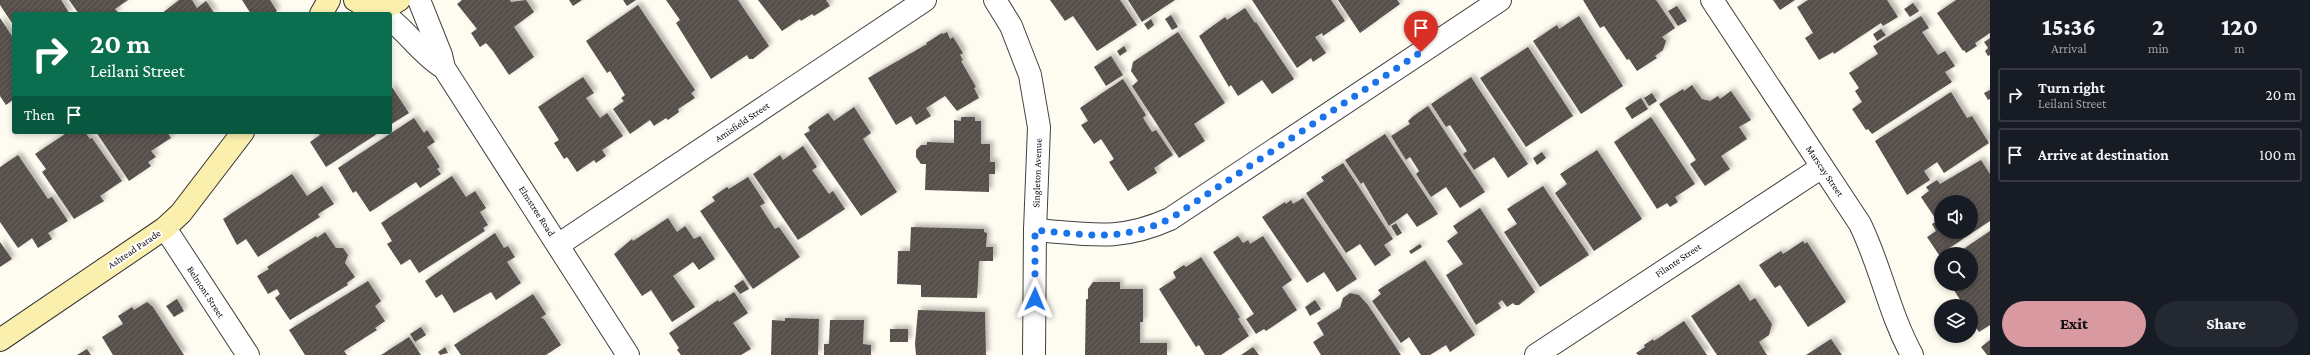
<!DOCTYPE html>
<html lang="en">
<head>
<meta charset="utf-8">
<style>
	body { margin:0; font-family:"Crimson Pro",serif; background:#242831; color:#f1f3f6; height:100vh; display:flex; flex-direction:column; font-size:15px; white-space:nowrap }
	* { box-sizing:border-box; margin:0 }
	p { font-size:13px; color:#9ea1a6 }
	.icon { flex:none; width:22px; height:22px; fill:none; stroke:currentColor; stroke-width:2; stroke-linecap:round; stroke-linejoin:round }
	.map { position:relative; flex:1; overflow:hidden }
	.panel { display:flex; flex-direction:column; background:#171b24; width:320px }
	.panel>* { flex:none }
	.hud { position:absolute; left:12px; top:12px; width:380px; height:122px; border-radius:4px; box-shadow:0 2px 6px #0003; background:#0b6e4f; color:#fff; overflow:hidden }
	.tools { position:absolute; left:1934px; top:195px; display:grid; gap:8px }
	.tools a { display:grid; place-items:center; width:44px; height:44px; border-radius:50%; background:#171b24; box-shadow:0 2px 6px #0003; font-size:20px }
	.pin { position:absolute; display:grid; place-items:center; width:34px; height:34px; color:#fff; margin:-41px -17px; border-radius:50% 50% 50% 0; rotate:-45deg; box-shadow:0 0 4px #0007 }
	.pin .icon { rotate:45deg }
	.me { position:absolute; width:44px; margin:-22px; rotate:1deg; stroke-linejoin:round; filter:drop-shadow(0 0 3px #0008) }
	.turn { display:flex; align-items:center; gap:14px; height:84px; padding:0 12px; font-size:18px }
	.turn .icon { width:52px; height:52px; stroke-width:2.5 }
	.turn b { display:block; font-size:28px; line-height:34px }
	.then { display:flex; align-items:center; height:38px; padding:0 12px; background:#0003; gap:8px; font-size:15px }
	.eta { display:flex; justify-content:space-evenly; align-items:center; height:68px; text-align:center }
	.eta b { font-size:24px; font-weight:800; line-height:28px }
	.action { display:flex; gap:8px; margin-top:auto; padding:8px 12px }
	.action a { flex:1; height:46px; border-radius:24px; background:#d899a1; color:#111; font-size:16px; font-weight:800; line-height:46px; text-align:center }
	.action a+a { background:#242831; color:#f1f3f6 }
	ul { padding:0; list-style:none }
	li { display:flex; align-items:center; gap:12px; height:54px; margin:0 8px 6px; padding:0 4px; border:2px solid #363941; border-radius:4px }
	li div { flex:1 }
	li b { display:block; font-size:15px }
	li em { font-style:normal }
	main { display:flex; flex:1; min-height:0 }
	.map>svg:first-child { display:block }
	.building { fill:url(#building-hatch); fill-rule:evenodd; filter:url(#shadow) }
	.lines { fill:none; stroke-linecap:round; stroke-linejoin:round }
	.street-casing { stroke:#414141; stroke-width:24 }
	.secondary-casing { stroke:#303030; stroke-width:24 }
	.street { stroke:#fff; stroke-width:22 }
	.secondary { stroke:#fbefae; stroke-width:22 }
	.route { stroke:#1a73e8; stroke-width:7; stroke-dasharray:0 12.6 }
	.labels { text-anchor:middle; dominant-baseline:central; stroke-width:4; stroke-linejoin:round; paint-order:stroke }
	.street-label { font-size:10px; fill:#0e0e0e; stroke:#fff }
</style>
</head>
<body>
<main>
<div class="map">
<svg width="1990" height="355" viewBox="0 0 1990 355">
	<defs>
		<pattern id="building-hatch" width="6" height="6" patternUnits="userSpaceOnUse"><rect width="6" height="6" fill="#564f4b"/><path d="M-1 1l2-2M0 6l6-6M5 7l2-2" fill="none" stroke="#696461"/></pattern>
		<filter id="shadow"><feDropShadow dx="3.5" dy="-3.5" stdDeviation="2" flood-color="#0004"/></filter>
	</defs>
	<rect width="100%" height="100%" fill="#fefbf0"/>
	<g class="building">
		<polygon points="0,0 61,0 70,14 14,14 14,26 0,5"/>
		<polygon points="69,0 128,0 115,9 118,12 115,14 79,14"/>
		<polygon points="179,0 192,0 197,8 206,1 215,14 161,14"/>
		<polygon points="242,0 270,0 277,11 273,14 251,14"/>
		<polygon points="462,0 510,0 511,2 526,0 534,12 514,27 534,57 509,75 493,51 486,43 480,47 471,33 477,29 457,4"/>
		<polygon points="569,0 582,0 573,6"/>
		<polygon points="623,0 636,0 627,6"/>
		<polygon points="666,0 738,0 769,46 753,59 749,59 747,55 711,79 676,23 680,20"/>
		<polygon points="758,0 826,0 830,6 814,16 812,14 801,21 800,19 782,31"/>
		<polygon points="1050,0 1120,0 1137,25 1097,51 1073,16 1065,21"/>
		<polygon points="1128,0 1175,0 1142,22"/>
		<polygon points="1252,0 1331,0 1345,21 1323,36 1322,33 1315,37 1326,53 1313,62 1311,58 1297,68"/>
		<polygon points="1338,0 1397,0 1400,4 1360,33"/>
		<polygon points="1583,0 1656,0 1675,28 1662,37 1666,41 1663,50 1655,56 1657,58 1637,71 1629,59 1627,60 1604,26 1600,28"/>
		<polygon points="1773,0 1795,0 1780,10"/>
		<polygon points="1808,0 1887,0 1898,17 1883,26 1881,23 1834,54 1833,52 1819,60 1805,38 1813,33 1797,7"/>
		<polygon points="1956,0 1990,0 1990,33 1975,43 1977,46 1966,53 1964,50 1963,51 1937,13"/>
		<polygon points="1913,3 1919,11 1910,17 1904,9"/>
		<polygon points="638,5 695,90 691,93 695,98 678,109 679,112 668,120 666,118 654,126 650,120 630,134 613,109 624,101 621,98 625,95 610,71 607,73 586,41"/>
		<polygon points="1677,6 1687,21 1678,26 1668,11"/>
		<polygon points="1245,8 1255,23 1256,22 1294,79 1272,94 1262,80 1238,96 1231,85 1229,87 1199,36 1225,17 1227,20"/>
		<polygon points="1171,15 1178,27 1172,30 1165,19"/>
		<polygon points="1579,16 1623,86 1581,114 1533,41 1557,25 1559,29"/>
		<polygon points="1921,16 1929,28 1922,32 1938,55 1945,51 1955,66 1945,72 1952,82 1872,134 1868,129 1866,130 1852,109 1862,102 1855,91 1859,88 1849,73 1878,54 1873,46"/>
		<polygon points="0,18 14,39 14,99 6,105 0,96"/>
		<polygon points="1151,19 1154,25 1148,30 1144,24"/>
		<polygon points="1881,29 1886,35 1877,41 1873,34"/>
		<polygon points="947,32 950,39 953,37 963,53 960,55 963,60 961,61 976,87 974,88 979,98 957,111 945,96 926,108 931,116 916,125 911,116 896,125 868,78 927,44 926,43 942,33 943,34"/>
		<polygon points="1178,32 1225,103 1194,124 1205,141 1179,158 1132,86 1138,81 1131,71 1133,62"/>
		<polygon points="1990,38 1990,55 1988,56 1985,51 1988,48 1984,42"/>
		<polygon points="1124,46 1127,51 1120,56 1117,51"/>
		<polygon points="1528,47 1573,116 1526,147 1480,78"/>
		<polygon points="1111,56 1123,75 1106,86 1094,67"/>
		<polygon points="583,77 594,93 586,98 600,118 607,113 623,136 602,150 606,156 596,163 594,160 577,172 567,157 564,159 554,143 559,140 538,107"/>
		<polygon points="1471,77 1528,164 1508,178 1494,157 1474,170 1463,154 1467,151 1450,125 1446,127 1431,104"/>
		<polygon points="1123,79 1146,115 1143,118 1152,132 1156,130 1173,155 1154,168 1157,173 1128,191 1109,162 1114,159 1101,139 1094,144 1081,125 1088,121 1080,108"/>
		<polygon points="390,84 409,113 390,125"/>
		<polygon points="1692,85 1702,99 1710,101 1718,96 1720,99 1731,91 1751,120 1739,127 1747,139 1721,156 1730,169 1705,186 1690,164 1696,160 1659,104 1683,89 1684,91"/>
		<polygon points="1990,90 1990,99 1988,100 1984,93"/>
		<polygon points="1951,92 1967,118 1972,116 1989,143 1944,173 1937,162 1924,171 1930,180 1907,195 1875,141"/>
		<polygon points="1652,93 1657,101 1649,106 1644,98"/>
		<polygon points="1641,98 1648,109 1632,119 1625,108"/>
		<polygon points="1428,106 1485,192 1460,208 1446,187 1431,197 1416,174 1419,171 1410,157 1406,160 1391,136 1410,124 1408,121 1412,117"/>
		<polygon points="854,107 871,133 863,139 897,192 861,216 804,134 810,131 808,127 828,113 834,121"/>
		<polygon points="961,117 975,117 975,121 981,121 981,144 990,144 990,162 995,162 995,174 989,174 989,192 925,190 926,164 921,164 916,157 916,150 921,145 927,145 927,142 954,143 954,120 961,121"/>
		<polygon points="1651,117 1695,184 1675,197 1678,202 1670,207 1667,203 1657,209 1614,142"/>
		<polygon points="414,118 424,133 427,130 435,142 427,147 440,167 437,169 441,174 420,188 416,182 370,212 356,191 353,193 338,168"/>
		<polygon points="68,132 85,132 90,139 92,138 122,181 100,196 104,201 74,219 42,172 46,169 35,154"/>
		<polygon points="96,132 167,132 171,138 151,151 156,157 148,162 151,166 129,181"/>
		<polygon points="317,132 380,132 326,167 310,142 320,135"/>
		<polygon points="1385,134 1438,214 1417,227 1407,213 1389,226 1363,182 1361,184 1345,160"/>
		<polygon points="803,146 817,167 812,170 829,194 833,191 845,209 798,240 753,174 780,155 783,160"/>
		<polygon points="1597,150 1642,219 1594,251 1555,193 1567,184 1560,174"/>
		<polygon points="1542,152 1546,158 1537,165 1533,158"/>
		<polygon points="18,155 48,199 52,197 68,221 48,233 52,239 38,248 32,238 18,248 0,222 0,167"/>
		<path d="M1981 160 1990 174V221L1939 255 1927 237 1936 231 1932 224 1937 221 1921 197 1929 191 1926 187 1937 180 1940 184ZM1941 202H1971V232H1941Z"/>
		<polygon points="1343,163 1393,239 1384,245 1391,255 1375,266 1360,244 1346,253 1306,193 1324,181 1321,177"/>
		<polygon points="292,174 307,196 322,186 334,204 318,214 320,217 258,257 246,239 237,245 223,219"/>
		<polygon points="452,176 466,197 475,191 486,208 480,212 488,225 483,228 485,231 419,273 410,259 401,265 387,244 392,241 381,223"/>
		<polygon points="748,177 765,203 760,206 775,229 779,227 800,257 753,289 700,211 715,201 712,197 727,187 729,189"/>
		<polygon points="1543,186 1589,255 1540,287 1504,232 1517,224 1507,209"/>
		<polygon points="1303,198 1357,279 1337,292 1324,272 1307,283 1262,217 1285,202 1286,204 1291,200 1293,204"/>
		<polygon points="1480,208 1535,292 1519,305 1515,305 1513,303 1507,307 1502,300 1498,303 1501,308 1476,325 1446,275 1463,264 1447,241 1458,233 1453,226"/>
		<polygon points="668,218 677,232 685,226 694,239 700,236 715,259 699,270 693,262 673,276 695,307 672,322 651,290 642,296 614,254 632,239 633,241"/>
		<polygon points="1396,223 1402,233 1397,236 1391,226"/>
		<polygon points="911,227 984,229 984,232 987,233 986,247 993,247 993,261 979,261 977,298 921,297 921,285 897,284 898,251 910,251"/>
		<polygon points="1990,231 1990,325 1979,332 1971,320 1971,306 1964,306 1950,284 1971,284 1971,254 1956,254"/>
		<polygon points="325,232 336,248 343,248 348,255 345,263 355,277 347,283 348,285 290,320 275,298 280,294 277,289 268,294 257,276 269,269 267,267 316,236 317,238"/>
		<polygon points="495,233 504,248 508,246 515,257 507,262 521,283 496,300 491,292 454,313 442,294 436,298 425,281"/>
		<polygon points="1238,236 1243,243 1248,240 1250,244 1263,236 1292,280 1282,287 1297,310 1266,331 1264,329 1256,334 1246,319 1254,314 1213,252"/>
		<polygon points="1803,241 1805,244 1807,242 1846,302 1808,327 1780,285 1775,288 1759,265 1781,251 1783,254"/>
		<polygon points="0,242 12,259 0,267"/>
		<polygon points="1420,244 1422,247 1411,254 1409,251"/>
		<polygon points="1201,257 1240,317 1238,319 1249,336 1221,355 1205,355 1199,345 1196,347 1159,289 1176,278 1173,272 1184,265 1186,267"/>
		<polygon points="1425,260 1475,335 1450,352 1446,345 1430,355 1421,355 1409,337 1401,343 1372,301 1381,294 1378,290"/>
		<polygon points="743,280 749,289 740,294 734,286"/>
		<polygon points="368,281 381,301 375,306 385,321 375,328 377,330 344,351 347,355 305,355 289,330"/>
		<polygon points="1093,282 1120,282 1120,289 1143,289 1143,322 1140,322 1140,343 1167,343 1167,355 1085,355 1086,299 1088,299 1088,289"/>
		<polygon points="1739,284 1750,301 1755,298 1772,324 1769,335 1759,342 1767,355 1717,355 1691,316"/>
		<polygon points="734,292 748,313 733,323 751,349 741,355 681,355 677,350 679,348 669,333 718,300 719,302"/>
		<polygon points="1350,293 1359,295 1368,305 1401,355 1321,355 1313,342 1324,335 1317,323 1340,308 1343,298"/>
		<polygon points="533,294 546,314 541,318 544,319 561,345 546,355 461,355 454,345"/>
		<polygon points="177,299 184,311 174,317 166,306"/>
		<polygon points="1315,300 1321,309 1310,316 1305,307"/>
		<polygon points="147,302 153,307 184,355 113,355 102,337 123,324 118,316 132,307 134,310"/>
		<polygon points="918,310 985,312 986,355 916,355 915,344"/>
		<polygon points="785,318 819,319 818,355 771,355 772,320 785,321"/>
		<polygon points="830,320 864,320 863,344 871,345 871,355 824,355 824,344 829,344"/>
		<polygon points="1684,321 1707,355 1638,355 1636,353 1645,347 1644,345 1653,339 1654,341"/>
		<polygon points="421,327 426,335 415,342 410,334"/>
		<rect x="890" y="329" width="18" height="13"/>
		<polygon points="409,337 421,355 381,355"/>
		<polygon points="1831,339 1842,355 1806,355"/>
		<polygon points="1990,340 1990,355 1987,355 1981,347"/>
		<polygon points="445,347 448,353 440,355 438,352"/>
		<polygon points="1253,347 1259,355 1241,355"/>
		<polygon points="87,349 91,355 77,355"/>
	</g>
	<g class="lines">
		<defs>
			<g id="street">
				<polyline points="419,0 441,55 444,68 628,355"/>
				<polyline points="995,0 1011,26 1030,75 1039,127 1035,230 1034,355"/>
				<path d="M1712 0 1860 224C1881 267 1889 313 1912 355"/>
				<path d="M390 19C408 33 422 54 441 66"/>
				<polyline points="165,228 248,355"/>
				<path d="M1035 230C1089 234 1119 242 1170 219L1500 0"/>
				<polyline points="558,245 925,0"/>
				<polyline points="1536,355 1822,167"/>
			</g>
			<g id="secondary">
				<path d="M355 0C368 9 385 10 399 0"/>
				<polyline points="321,14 329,0"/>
				<polyline points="0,340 165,228 181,213 243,132"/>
			</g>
		</defs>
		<use href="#street" class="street-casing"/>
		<use href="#secondary" class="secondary-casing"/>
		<use href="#street" class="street"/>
		<use href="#secondary" class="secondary"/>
	</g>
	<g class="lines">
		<path class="route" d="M1035 299V230C1089 235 1119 242 1170 219L1421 52"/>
	</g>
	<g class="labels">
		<g class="street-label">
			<text transform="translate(742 122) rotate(-34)">Amisfield Street</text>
			<text transform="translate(1825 171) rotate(56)">Marscay Street</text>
			<text transform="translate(1037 173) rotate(-88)">Singleton Avenue</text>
			<text transform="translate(537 211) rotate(57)">Elmstree Road</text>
			<text transform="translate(134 249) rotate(-34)">Ashtead Parade</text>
			<text transform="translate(1678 260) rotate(-34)">Filante Street</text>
			<text transform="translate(206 292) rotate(57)">Belmont Street</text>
		</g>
	</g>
</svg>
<div class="tools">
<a><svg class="icon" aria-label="sound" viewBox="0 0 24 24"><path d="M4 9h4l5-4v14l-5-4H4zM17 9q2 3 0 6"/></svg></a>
<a><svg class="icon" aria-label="search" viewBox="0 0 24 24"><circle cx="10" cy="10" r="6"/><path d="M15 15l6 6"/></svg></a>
<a><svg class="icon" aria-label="layers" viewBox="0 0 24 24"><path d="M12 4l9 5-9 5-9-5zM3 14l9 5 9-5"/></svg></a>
</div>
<div class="pin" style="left:1421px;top:52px;background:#d93025"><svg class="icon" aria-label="arrive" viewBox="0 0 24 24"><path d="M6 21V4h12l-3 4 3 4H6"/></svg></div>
<svg class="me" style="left:1035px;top:299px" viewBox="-20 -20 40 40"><path d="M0-17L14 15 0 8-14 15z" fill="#1a73e8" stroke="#fff" stroke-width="4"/></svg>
<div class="hud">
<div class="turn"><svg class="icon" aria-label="right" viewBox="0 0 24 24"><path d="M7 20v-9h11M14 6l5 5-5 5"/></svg><div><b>20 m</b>Leilani Street</div></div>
<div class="then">Then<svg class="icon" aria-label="arrive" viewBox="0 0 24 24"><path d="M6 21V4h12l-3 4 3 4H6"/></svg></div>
</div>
</div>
<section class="panel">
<div class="eta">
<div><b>15:36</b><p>Arrival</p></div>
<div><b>2</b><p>min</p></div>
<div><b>120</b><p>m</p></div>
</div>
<ul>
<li><svg class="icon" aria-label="right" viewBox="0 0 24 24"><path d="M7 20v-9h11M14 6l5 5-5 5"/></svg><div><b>Turn right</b><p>Leilani Street</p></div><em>20 m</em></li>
<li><svg class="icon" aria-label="arrive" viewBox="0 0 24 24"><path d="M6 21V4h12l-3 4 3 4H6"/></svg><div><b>Arrive at destination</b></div><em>100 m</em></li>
</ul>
<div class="action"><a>Exit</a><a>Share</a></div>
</section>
</main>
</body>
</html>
